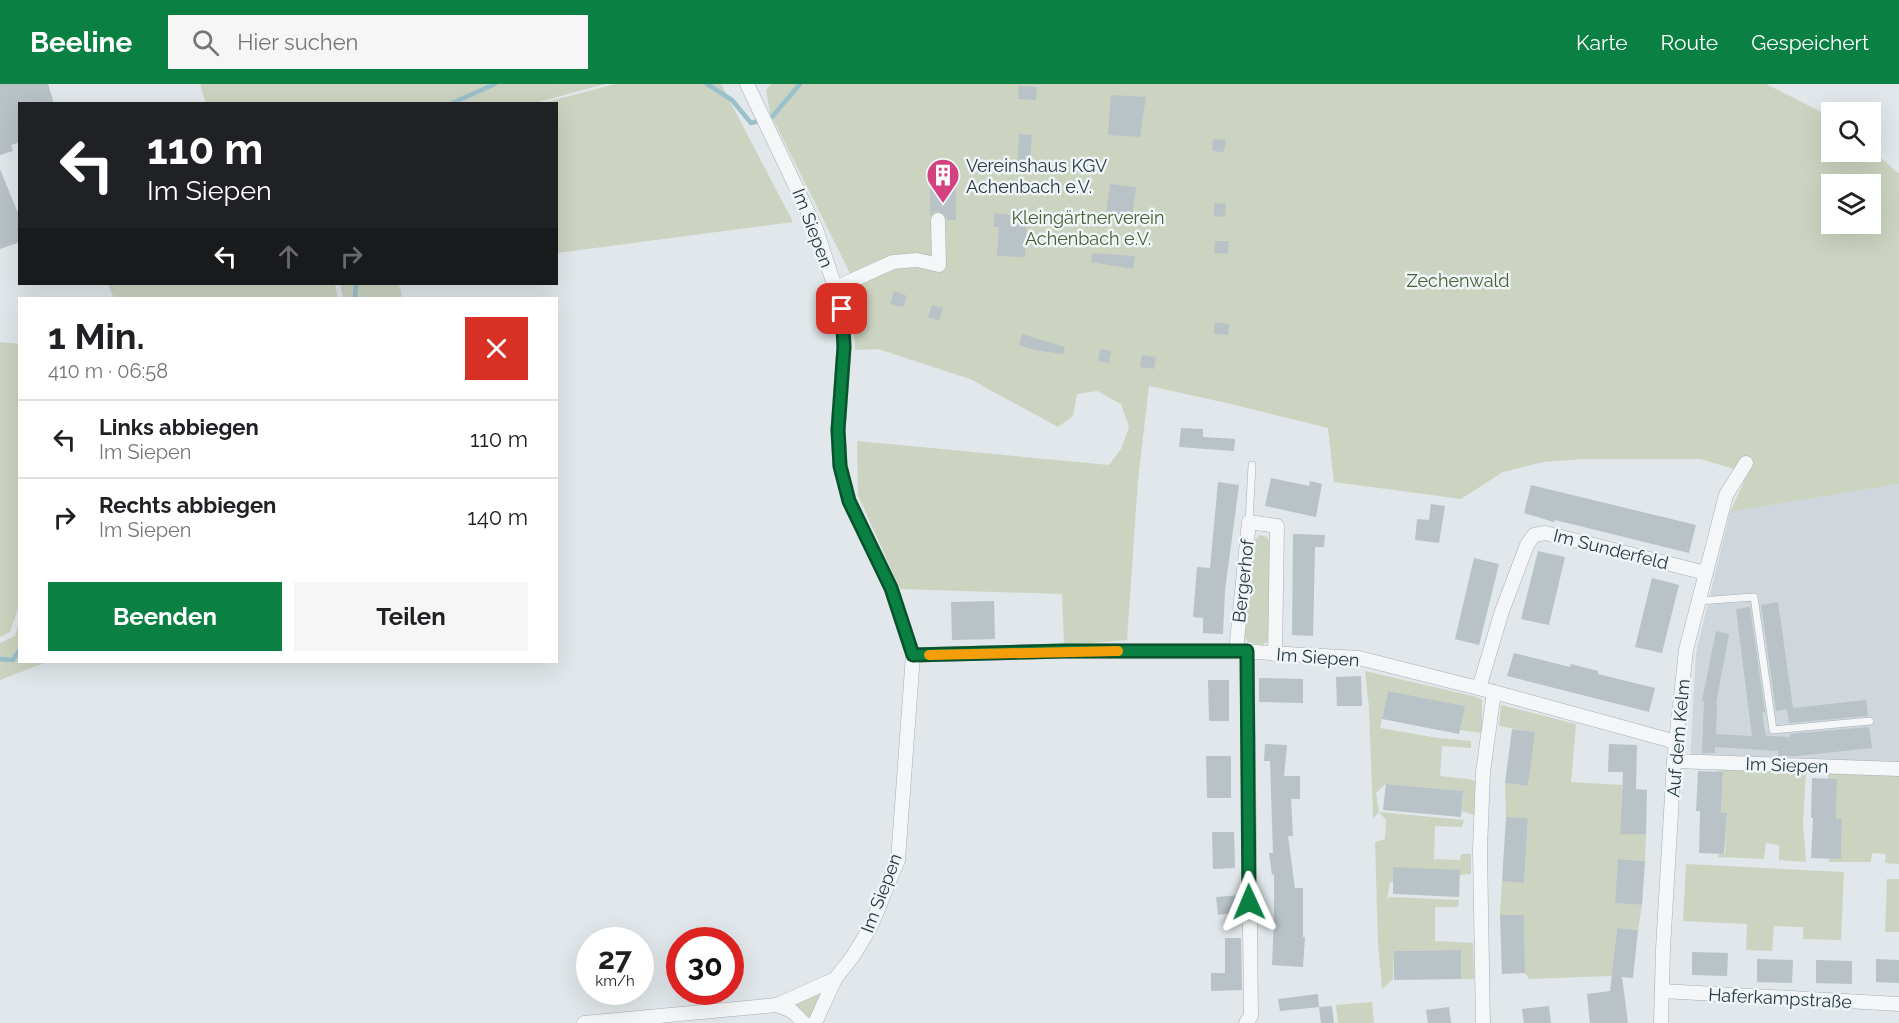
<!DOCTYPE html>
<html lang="de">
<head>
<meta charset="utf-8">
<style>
	body { margin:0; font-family:Raleway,sans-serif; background:#f6f6f6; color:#202124; height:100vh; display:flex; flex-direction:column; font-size:22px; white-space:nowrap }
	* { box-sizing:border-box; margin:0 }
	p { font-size:20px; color:#757577 }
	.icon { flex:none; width:33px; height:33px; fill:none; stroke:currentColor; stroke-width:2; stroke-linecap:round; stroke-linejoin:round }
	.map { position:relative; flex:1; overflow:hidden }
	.panel { position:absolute; left:18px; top:213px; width:540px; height:366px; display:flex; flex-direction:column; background:#fff; border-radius:0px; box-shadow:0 6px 24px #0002 }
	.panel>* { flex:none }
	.banner { position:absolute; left:18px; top:18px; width:540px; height:183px; border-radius:0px; box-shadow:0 6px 24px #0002; background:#202124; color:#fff; overflow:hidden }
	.tools { position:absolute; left:1821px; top:18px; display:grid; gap:12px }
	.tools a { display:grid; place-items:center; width:60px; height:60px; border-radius:0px; background:#fff; box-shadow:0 6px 24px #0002; font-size:30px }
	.speed { position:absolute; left:576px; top:843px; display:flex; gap:12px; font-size:30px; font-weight:700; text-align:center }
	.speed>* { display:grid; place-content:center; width:78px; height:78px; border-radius:50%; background:#fff; box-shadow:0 6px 24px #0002; line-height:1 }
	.speed small { font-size:15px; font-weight:400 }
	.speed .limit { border:9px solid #d22; background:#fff; color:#111 }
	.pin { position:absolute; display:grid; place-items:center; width:51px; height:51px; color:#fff; margin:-26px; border-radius:12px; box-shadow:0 3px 9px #0006 }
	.me { position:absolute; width:66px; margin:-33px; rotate:359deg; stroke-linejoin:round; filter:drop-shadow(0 0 4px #0008) }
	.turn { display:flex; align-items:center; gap:21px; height:126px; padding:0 30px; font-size:27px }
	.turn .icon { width:78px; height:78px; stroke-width:2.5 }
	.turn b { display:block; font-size:42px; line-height:51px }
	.lanes { display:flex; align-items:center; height:57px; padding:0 30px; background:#0003; justify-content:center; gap:30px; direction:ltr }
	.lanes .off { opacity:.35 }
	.round { display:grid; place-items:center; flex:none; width:63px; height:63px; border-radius:0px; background:#f6f6f6 }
	.head { display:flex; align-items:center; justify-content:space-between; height:102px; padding:0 30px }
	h1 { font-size:36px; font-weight:700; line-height:45px }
	.primary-button { display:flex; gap:12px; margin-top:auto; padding:12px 30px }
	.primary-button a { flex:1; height:69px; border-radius:0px; background:#0b8043; color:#fff; font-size:24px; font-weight:700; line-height:69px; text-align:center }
	.primary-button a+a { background:#f6f6f6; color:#202124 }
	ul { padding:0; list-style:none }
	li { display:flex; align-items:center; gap:18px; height:78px; padding:0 30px; border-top:2px solid #e0e0e0 }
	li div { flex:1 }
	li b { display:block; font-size:22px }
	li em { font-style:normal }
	header { display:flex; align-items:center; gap:36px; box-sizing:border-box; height:84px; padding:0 30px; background:#0b8043; color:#fff }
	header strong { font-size:28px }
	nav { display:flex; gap:33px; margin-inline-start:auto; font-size:21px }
	.search { width:420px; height:54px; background:#f6f6f6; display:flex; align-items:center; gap:15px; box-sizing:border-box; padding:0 21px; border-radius:0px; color:#757577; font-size:22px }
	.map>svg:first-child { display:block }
	.built { fill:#cfd7dc }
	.green { fill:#ccd4c1; fill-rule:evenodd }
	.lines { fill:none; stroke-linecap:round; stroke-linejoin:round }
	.stream { stroke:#9ac0cb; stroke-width:4.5 }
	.building { fill:#b8c2c7 }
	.service-casing { stroke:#a6afb4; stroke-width:8 }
	.minor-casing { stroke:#a6afb4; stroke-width:15 }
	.service { stroke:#f4f6f8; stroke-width:7 }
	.minor { stroke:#f4f6f8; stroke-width:14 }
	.route-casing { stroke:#07532c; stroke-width:15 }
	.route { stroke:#0b8043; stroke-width:10 }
	.slow { stroke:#f59e0b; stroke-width:10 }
	.labels { text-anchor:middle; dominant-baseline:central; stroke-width:5; stroke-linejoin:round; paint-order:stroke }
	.poi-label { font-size:18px; fill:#283942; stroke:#f0f5f7; text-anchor:start }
	.park-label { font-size:18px; fill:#495f35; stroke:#f0f5f7 }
	.street-label { font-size:18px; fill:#283942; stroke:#f0f5f7 }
</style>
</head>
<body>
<header>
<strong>Beeline</strong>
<div class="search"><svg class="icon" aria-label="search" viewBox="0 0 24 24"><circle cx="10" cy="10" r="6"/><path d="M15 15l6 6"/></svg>Hier suchen</div>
<nav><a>Karte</a><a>Route</a><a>Gespeichert</a></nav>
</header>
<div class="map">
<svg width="1899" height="939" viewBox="0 0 1899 939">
	<rect width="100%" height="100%" fill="#e1e7ea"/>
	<polygon class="built" points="1899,400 1899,688 1690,678 1696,569 1730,428"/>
	<g class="green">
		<polygon points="200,0 605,0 535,19 206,20"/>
		<polygon points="615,0 721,0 793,138 557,169 556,20 543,19"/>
		<path d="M771 0H1766L1831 33 1832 68H1870L1871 65 1899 90V400L1730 428 1748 389 1700 375H1584L1543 378 1503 388 1461 415 1334 398 1328 344 1231 320 1149 302 1138 396 1127 556 1064 561 1062 510 900 505 858 411 857 357 1109 381 1121 365 1129 343 1121 320 1097 307 1077 310 1073 332 1058 343 970 295 878 265 855 266 854 226 863 215 770 29 766 6ZM1832 100H1870V140H1832Z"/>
		<polygon points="114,200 335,200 338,214 114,214 108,201"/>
		<polygon points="340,200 398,200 401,206 402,214 343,214"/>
		<polygon points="0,258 20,260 19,522 10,548 0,553"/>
		<polygon points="1260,451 1267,453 1270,459 1270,548 1268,557 1262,561 1248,558 1244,551 1254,457"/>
		<polygon points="19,538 20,578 47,578 0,596 0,559 15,552"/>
		<polygon points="1365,587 1477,613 1482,616 1482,649 1460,646 1464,622 1388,607 1380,644 1438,654 1471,657 1471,664 1442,662 1440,692 1468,695 1478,698 1474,731 1462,727 1463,707 1386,700 1376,709 1379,728 1464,736 1462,743 1435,742 1434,775 1460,776 1461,770 1471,770 1471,790 1390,798 1387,815 1389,813 1459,816 1458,823 1435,823 1435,857 1473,859 1474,895 1461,895 1460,866 1394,867 1393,895 1382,905 1378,859 1375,758 1385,755 1386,736 1379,728 1373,734 1369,624"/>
		<polygon points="1501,621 1576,640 1571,698 1622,701 1620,749 1646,750 1645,777 1619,775 1615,819 1642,821 1638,846 1617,844 1612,892 1529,895 1525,889 1524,831 1500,831 1502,797 1524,798 1528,735 1506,733 1505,699 1528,702 1534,648 1499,642"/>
		<polygon points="1716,681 1806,685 1803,740 1806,778 1779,776 1779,761 1766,759 1764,775 1718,773 1719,770 1725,770 1727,729 1721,728 1723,688 1716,687"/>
		<polygon points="1828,686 1899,688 1899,780 1885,779 1886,770 1872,769 1871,778 1829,778 1829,775 1841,775 1842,735 1836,735 1837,695 1828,695"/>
		<polygon points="1686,780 1844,788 1841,856 1803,855 1803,843 1774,842 1772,867 1746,866 1747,840 1683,837"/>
		<polygon points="1887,795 1899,795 1899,848 1885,848"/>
		<polygon points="835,895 815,939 788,924"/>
		<polygon points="1372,918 1374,939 1338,939 1336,921"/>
	</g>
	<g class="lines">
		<g class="stream">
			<polyline points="707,0 732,16 751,39 772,33 800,0"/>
			<polyline points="450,20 495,0"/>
			<polyline points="355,214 356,200"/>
			<polyline points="0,575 13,576 20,565"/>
		</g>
	</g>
	<g class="building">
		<polygon points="0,0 48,0 54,20 20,20 20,58 11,61 13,67 0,71"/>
		<polygon points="1019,2 1037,3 1036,16 1018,15"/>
		<polygon points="1111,11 1146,13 1140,53 1108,51"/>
		<polygon points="1019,50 1032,51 1029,86 1017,86"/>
		<polygon points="1213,55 1226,56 1224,68 1212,67"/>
		<polygon points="0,85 20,134 20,158 0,165"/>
		<polygon points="1110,100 1136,103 1131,140 1105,136"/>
		<polygon points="956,103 956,136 947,136 945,131 938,127 934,128 930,132 930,104"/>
		<polygon points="1214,119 1226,120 1225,133 1214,132"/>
		<polygon points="994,129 1027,133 1025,173 997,172 999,143 994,143"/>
		<polygon points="1215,157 1229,157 1228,170 1214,169"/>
		<polygon points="1092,169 1135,172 1133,185 1091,178"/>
		<polygon points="894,207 907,212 903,223 890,220"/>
		<polygon points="932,221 943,224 939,237 928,233"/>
		<polygon points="1215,238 1229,240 1228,251 1214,250"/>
		<polygon points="1022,250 1065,263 1063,270 1034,266 1019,261"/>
		<polygon points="1100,265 1111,267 1109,279 1098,277"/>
		<polygon points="1142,271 1156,273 1154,285 1140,283"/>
		<polygon points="1181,344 1203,345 1203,353 1235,355 1234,367 1179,363"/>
		<polygon points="1271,394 1309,402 1310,397 1322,400 1316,433 1265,422"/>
		<polygon points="1218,398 1239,401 1225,507 1223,550 1203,549 1203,534 1193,533 1197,483 1210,484"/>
		<polygon points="1531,401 1696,441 1689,469 1555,436 1554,438 1524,429"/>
		<polygon points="1431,420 1445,422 1439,459 1415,456 1417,435 1429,436"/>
		<polygon points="1293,450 1325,451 1324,463 1315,463 1313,552 1292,551"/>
		<polygon points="1538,467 1565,473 1549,541 1521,535"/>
		<polygon points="1474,474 1499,480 1479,561 1455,555"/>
		<polygon points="1652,494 1679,501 1662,569 1635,563"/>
		<polygon points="994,517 995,555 952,556 951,518"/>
		<polygon points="1778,518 1793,624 1866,616 1868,632 1789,639 1787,625 1776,627 1761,521"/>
		<polygon points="1750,523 1765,628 1762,629 1766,652 1790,653 1790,650 1869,643 1872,664 1797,672 1778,672 1778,667 1715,663 1715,669 1702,669 1704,617 1702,617 1716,547 1729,550 1716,620 1717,620 1716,650 1752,652 1736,525"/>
		<polygon points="1514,569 1570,583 1571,580 1598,587 1598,590 1655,604 1649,628 1507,592"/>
		<polygon points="1361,592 1362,622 1337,622 1336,593"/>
		<polygon points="1259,594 1303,595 1303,619 1259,618"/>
		<polygon points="1208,596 1229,596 1229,637 1209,637"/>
		<polygon points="1388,607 1465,622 1459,650 1382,635"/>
		<polygon points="1512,645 1535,648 1528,702 1505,699"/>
		<polygon points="1265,660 1287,661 1284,692 1300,692 1300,715 1291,715 1293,752 1288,752 1295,804 1303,804 1303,853 1305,853 1303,883 1272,881 1274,834 1274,790 1272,791 1269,769 1273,769 1270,677 1264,677"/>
		<polygon points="1609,660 1637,661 1636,705 1647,706 1646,750 1620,750 1623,688 1608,688"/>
		<polygon points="1206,672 1231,672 1231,714 1207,714"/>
		<polygon points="1698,687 1723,688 1721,728 1727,729 1724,770 1699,769 1700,727 1696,727"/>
		<polygon points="1812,694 1837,695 1836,735 1842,735 1841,775 1811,774 1813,734 1811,734"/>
		<polygon points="1386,700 1463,707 1461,733 1383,726"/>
		<polygon points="1506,733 1528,734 1524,799 1502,797"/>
		<polygon points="1212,748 1234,748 1235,784 1213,785"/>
		<polygon points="1618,775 1645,777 1642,821 1615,819"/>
		<polygon points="1393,783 1460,786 1459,813 1393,810"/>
		<polygon points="1241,811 1241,828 1218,831 1216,813"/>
		<polygon points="1500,831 1524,831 1525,889 1502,890"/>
		<polygon points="1617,844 1638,846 1633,894 1622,893 1628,939 1590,939 1587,910 1610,907"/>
		<polygon points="1225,854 1241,854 1242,906 1211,907 1211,889 1225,889"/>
		<polygon points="1461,866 1461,895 1394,896 1394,867"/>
		<polygon points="1692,868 1728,869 1727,892 1692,891"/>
		<polygon points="1757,875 1793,876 1792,899 1757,898"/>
		<polygon points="1876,875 1899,876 1899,899 1876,898"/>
		<polygon points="1816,876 1852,877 1852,900 1816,899"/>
		<polygon points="1318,910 1319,923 1280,927 1278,915"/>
		<polygon points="1332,922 1334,939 1321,939 1319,923"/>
		<polygon points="1549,922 1551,939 1524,939 1522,925"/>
		<polygon points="1449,923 1451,939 1428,939 1426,926"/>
	</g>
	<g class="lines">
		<defs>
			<g id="service">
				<polyline points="1249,438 1252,381"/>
				<polyline points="1698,517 1754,513 1773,646 1870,637"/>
			</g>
			<g id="minor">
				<polyline points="747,0 816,145 842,225 844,263 838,346 840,382 849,417 891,504 913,571 898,776 870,844 853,872 835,895 815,939"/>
				<polyline points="835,204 893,178 917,176 939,181 938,136"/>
				<polyline points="1236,567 1249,438 1277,442 1275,570"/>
				<polyline points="913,571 1064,567 1236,567 1359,574 1494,608 1676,658"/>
				<polyline points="1479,604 1502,527 1527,461 1534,451 1545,449 1706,489"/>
				<polyline points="1674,677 1899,685"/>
				<polyline points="1662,907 1899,920"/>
				<polyline points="777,921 792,927 804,939"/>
				<polyline points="584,939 777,921 835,895"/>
				<polyline points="1246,939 1251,932 1247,567"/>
				<polyline points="1483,939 1480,766 1483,688 1494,608"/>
				<polyline points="1661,939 1663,865 1674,677 1686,566 1726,411 1746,379"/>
			</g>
		</defs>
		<use href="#service" class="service-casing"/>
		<use href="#minor" class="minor-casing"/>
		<use href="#service" class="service"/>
		<use href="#minor" class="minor"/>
	</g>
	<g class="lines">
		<defs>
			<polyline id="route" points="842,225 844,263 838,346 840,382 849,417 891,504 913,571 1064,567 1247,567 1249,818"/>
		</defs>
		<use href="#route" class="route-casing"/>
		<use href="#route" class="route"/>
		<polyline class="slow" points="929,571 1118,567"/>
	</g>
	<defs>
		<symbol id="building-pin" viewBox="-11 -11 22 30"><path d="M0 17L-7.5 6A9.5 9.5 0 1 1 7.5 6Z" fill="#d44180" stroke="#f0f5f7"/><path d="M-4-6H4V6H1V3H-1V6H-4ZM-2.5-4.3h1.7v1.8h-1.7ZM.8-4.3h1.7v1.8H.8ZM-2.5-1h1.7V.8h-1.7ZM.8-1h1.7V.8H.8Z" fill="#fff"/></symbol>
	</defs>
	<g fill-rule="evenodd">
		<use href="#building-pin" x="924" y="72" width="38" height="52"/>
	</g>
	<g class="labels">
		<g class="poi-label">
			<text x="966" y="81">Vereinshaus KGV<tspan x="966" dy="21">Achenbach e.V.</tspan></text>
		</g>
		<g class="park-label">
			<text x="1088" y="133">Kleingärtnerverein<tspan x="1088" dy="21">Achenbach e.V.</tspan></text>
			<text x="1458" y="196">Zechenwald</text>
		</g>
		<g class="street-label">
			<text transform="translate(813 144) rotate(69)">Im Siepen</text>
			<text transform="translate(1611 465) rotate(14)">Im Sunderfeld</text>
			<text transform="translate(1243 497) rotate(-84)">Bergerhof</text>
			<text transform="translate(1318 573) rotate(4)">Im Siepen</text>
			<text transform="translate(1678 654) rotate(-85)">Auf dem Kelm</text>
			<text transform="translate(1787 681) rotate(2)">Im Siepen</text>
			<text transform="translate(881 809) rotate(-69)">Im Siepen</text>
			<text transform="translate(1780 914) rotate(3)">Haferkampstraße</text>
		</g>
	</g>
</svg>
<div class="tools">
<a><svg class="icon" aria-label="search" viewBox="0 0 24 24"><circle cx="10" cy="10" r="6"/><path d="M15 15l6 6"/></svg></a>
<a><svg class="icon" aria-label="layers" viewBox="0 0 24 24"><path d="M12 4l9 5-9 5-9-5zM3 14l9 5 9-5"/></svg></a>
</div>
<div class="speed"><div>27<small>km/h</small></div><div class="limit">30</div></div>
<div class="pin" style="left:842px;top:225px;background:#d93025"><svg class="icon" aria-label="arrive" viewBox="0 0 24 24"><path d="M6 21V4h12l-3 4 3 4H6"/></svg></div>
<svg class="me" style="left:1249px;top:818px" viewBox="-20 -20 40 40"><path d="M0-17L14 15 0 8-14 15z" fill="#0b8043" stroke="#fff" stroke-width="4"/></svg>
<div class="banner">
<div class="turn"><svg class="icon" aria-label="left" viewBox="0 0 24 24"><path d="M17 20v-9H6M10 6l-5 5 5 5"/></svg><div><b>110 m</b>Im Siepen</div></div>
<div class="lanes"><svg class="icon" aria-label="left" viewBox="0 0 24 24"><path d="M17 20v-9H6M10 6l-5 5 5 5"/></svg><svg class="icon off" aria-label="ahead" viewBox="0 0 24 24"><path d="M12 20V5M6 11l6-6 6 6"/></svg><svg class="icon off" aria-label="right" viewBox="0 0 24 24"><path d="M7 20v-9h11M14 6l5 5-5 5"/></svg></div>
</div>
<section class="panel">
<div class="head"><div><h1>1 Min.</h1><p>410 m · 06:58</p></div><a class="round" style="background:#d93025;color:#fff"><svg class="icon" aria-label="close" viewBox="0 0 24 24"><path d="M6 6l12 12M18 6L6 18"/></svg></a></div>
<ul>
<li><svg class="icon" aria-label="left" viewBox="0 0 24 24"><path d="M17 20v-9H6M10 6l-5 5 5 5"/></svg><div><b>Links abbiegen</b><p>Im Siepen</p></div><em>110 m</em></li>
<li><svg class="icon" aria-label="right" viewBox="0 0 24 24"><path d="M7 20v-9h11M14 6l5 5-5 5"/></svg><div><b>Rechts abbiegen</b><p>Im Siepen</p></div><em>140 m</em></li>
</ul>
<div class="primary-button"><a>Beenden</a><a>Teilen</a></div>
</section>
</div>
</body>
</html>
